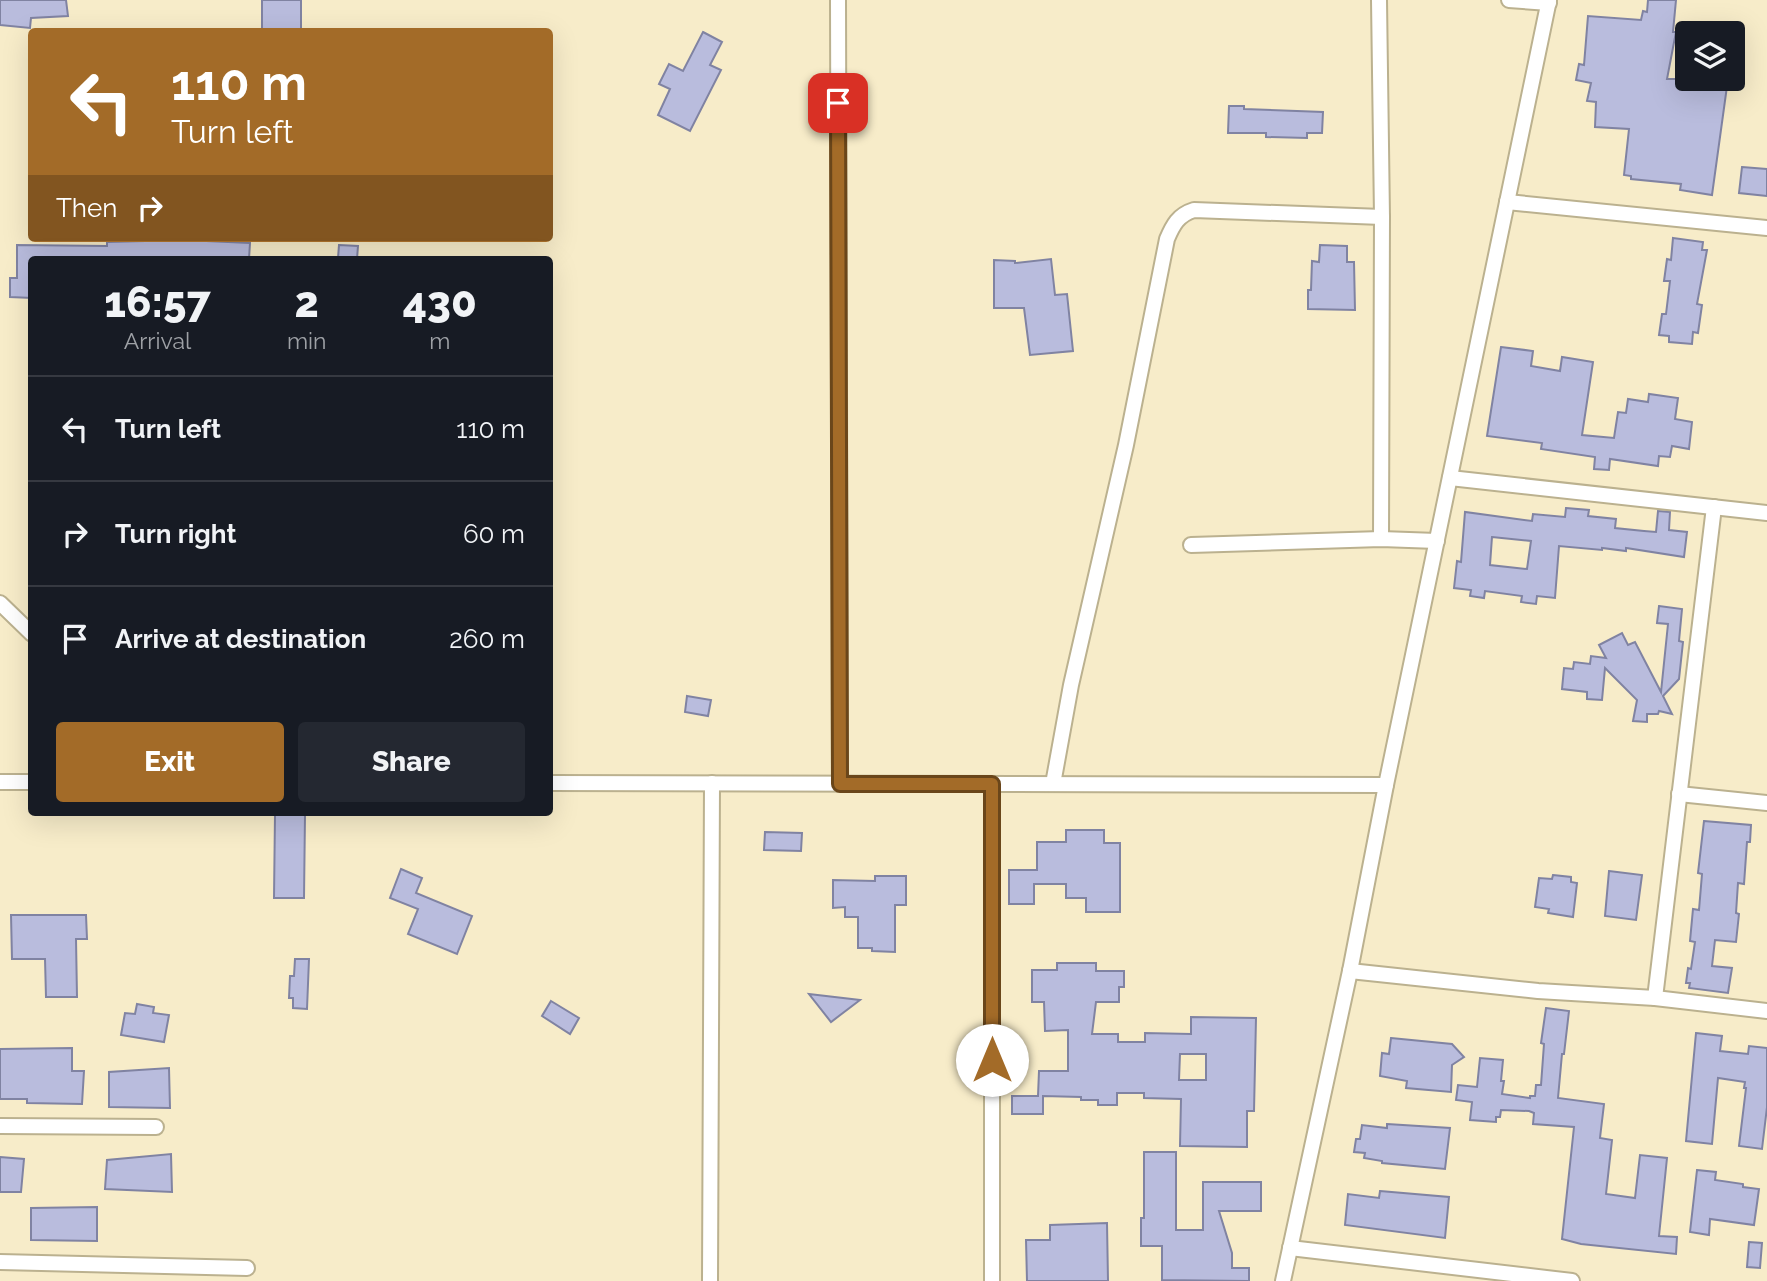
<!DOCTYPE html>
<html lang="en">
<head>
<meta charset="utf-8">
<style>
	body { margin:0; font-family:Raleway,sans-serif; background:#242831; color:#f1f3f6; height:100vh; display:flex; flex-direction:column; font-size:26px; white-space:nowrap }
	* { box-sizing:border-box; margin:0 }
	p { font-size:23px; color:#9ea1a6 }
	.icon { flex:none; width:38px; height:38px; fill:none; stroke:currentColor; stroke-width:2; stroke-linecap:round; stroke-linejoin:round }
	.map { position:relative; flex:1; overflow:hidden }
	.sheet { position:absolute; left:28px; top:256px; width:525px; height:560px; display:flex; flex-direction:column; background:#171b24; border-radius:7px; box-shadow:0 7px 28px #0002 }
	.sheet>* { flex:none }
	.banner { position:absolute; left:28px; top:28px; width:525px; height:214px; border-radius:7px; box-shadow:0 7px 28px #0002; background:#a36b28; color:#fff; overflow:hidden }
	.tools { position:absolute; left:1675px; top:21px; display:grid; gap:14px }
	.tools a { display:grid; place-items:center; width:70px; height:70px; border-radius:7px; background:#171b24; box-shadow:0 7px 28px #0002; font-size:35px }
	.pin { position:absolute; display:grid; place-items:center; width:60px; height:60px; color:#fff; margin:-30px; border-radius:14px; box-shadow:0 4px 10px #0006 }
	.me { position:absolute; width:77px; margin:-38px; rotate:0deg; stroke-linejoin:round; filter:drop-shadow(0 0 5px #0008) }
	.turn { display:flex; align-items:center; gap:24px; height:147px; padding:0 28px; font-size:32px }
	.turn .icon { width:91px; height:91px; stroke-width:2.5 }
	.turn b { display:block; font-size:49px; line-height:60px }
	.then { display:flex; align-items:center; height:66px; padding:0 28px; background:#0003; gap:14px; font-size:26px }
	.eta { display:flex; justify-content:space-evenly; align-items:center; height:119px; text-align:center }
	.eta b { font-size:42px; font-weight:800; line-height:49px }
	.primary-button { display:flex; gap:14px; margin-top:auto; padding:14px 28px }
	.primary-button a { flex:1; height:80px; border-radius:7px; background:#a36b28; color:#fff; font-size:28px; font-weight:800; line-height:80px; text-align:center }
	.primary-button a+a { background:#242831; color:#f1f3f6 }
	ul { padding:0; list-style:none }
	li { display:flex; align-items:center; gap:21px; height:105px; padding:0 28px; border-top:2px solid #363941 }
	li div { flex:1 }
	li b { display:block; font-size:26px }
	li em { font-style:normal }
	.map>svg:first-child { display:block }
	.building { fill:#b9bcdd; stroke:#8083a2; stroke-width:2; fill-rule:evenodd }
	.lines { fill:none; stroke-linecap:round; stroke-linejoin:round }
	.minor-casing { stroke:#bbb18f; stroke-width:18 }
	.minor { stroke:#fff; stroke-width:14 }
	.route-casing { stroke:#6a461a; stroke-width:18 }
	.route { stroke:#a36b28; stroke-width:12 }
</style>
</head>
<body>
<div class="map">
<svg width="1767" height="1281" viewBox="0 0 1767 1281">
	<rect width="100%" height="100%" fill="#f7ecc9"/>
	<g class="building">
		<polygon points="0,0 66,0 68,16 31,18 30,28 0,25"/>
		<rect x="262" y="0" width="39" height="30"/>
		<polygon points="1648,0 1676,0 1673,32 1676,32 1667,79 1728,79 1712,195 1680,190 1681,184 1631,179 1631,176 1624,175 1629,129 1595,127 1596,102 1587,101 1591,83 1576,80 1579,64 1584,65 1588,16 1641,20 1643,11 1647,12"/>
		<polygon points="703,32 722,42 710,65 721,70 690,131 658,115 670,89 659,84 669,64 683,71"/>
		<polygon points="1229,106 1244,106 1244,109 1323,112 1322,133 1307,133 1307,138 1266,137 1266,133 1228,133"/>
		<polygon points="1742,167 1767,169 1767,196 1739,193"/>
		<polygon points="1673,238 1703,242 1702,250 1707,250 1697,304 1702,305 1698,333 1693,332 1692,344 1669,342 1669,336 1659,335 1662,314 1666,314 1670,281 1664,281 1667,259 1671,260"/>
		<polygon points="184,240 250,243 249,259 32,259 32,298 10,297 10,278 17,278 17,245 107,246 107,242"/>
		<polygon points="339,245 358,246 357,259 338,258"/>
		<polygon points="1320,245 1347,246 1347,262 1354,262 1355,310 1308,309 1308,290 1311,290 1312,261 1319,262"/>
		<polygon points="1051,259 1055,295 1067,294 1073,351 1030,355 1024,308 994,308 994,260 1015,261 1015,263"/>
		<polygon points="1501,347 1533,351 1531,366 1560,371 1562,357 1593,362 1582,435 1614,438 1618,412 1626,413 1628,399 1648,402 1649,394 1678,398 1675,419 1692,422 1689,449 1672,446 1670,457 1659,456 1658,466 1610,459 1609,470 1594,469 1595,457 1541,449 1542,443 1487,436"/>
		<path d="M1566 508 1589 510 1588 516 1616 519 1615 528 1644 531 1656 532 1658 511 1670 512 1669 530 1687 532 1684 557 1626 548V551L1602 548V550L1559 546 1555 598 1537 596 1536 604 1521 602 1522 596 1485 591 1484 598 1470 596 1471 590 1454 588 1457 561 1461 562 1465 512 1532 521 1533 514 1565 517ZM1492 537 1531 541 1527 569 1490 565Z"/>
		<polygon points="1659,606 1682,609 1679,641 1683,642 1679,679 1663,696 1672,714 1659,711 1658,714 1647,714 1647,722 1633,721 1637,700 1605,668 1602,700 1587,699 1587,692 1562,689 1564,668 1573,669 1574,662 1590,664 1591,656 1606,658 1599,645 1622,633 1628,645 1635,642 1661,692 1668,624 1657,623"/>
		<polygon points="687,696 711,700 708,716 685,712"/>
		<polygon points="275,814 305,814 304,898 274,898"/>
		<polygon points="1704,821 1751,825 1750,842 1747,842 1744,884 1738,883 1736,913 1739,914 1736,942 1715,940 1712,966 1732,968 1728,993 1689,988 1690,983 1686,983 1688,968 1691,969 1695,942 1690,941 1693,909 1699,910 1702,874 1698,873"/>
		<polygon points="1066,830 1104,830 1104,843 1120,843 1120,912 1086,912 1086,898 1066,898 1066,884 1034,884 1034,904 1009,904 1009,870 1037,870 1037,842 1066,842"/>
		<polygon points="765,832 802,833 801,851 764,850"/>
		<polygon points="401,869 422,878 416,893 472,916 457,954 408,934 418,909 390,898"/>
		<polygon points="1609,871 1642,875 1636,920 1605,916"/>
		<polygon points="1553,875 1571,877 1571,882 1577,883 1573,917 1548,913 1549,909 1535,907 1539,878 1552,879"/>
		<polygon points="875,876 906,876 906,905 895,905 895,952 872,951 872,948 858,948 858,917 845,917 845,907 833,908 833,880 875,881"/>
		<polygon points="11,915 86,915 87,939 76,939 77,997 46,997 45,959 12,959"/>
		<polygon points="295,959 309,959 307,1009 293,1008 293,998 289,998 290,976 294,976"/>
		<path d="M1057 963H1096V971H1124V987H1119V1002H1096L1092 1034H1118V1042H1145V1033L1191 1034V1017L1256 1018 1254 1111H1247V1147L1180 1146 1181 1099 1144 1098V1093H1117V1105H1098V1100H1081V1097L1043 1096V1114H1012V1096H1038L1039 1071H1068V1030L1045 1031 1044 1002H1032V970H1057ZM1180 1054H1206V1080H1179Z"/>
		<polygon points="809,994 860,1000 831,1022"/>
		<polygon points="551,1001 579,1018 570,1034 542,1016"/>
		<polygon points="137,1004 154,1007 153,1013 169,1015 164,1042 121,1035 125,1013 135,1014"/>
		<polygon points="1546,1008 1569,1011 1564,1054 1562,1054 1558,1098 1604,1104 1600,1138 1612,1140 1606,1194 1635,1198 1640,1155 1667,1158 1659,1236 1677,1237 1676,1254 1581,1244 1562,1239 1574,1127 1533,1124 1534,1113 1529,1111 1501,1110 1500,1117 1496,1117 1496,1122 1470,1120 1472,1102 1456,1100 1458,1085 1477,1087 1480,1058 1503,1060 1501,1081 1504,1081 1502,1094 1530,1098 1530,1096 1535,1096 1536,1085 1541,1085 1544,1044 1541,1043"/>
		<polygon points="1696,1033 1722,1036 1720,1051 1748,1054 1749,1046 1767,1048 1767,1107 1762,1149 1739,1146 1746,1088 1744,1088 1745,1082 1718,1078 1712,1144 1686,1141"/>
		<polygon points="1391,1038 1452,1044 1464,1057 1452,1065 1451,1092 1406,1088 1407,1081 1380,1076 1382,1053 1389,1054"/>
		<polygon points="72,1048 72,1071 84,1071 82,1104 27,1103 27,1099 0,1099 0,1049"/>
		<polygon points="169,1068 170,1108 109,1107 109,1072"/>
		<polygon points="1387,1124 1450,1128 1445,1169 1382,1163 1382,1161 1364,1158 1365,1153 1354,1152 1356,1139 1360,1139 1362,1125 1387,1128"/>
		<polygon points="1144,1152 1176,1152 1176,1230 1203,1230 1203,1182 1261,1182 1261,1211 1219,1211 1232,1253 1232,1268 1249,1268 1249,1281 1162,1280 1162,1246 1141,1246 1141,1218 1144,1218"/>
		<polygon points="171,1154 172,1192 105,1189 107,1160"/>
		<polygon points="0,1157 24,1159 21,1192 0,1192"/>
		<polygon points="1697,1170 1716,1172 1715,1180 1743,1184 1743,1187 1759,1189 1754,1225 1710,1219 1709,1235 1690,1232"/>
		<polygon points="1380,1191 1449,1197 1445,1238 1345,1225 1348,1194 1379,1198"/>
		<polygon points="97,1207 97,1241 31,1240 31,1208"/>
		<polygon points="1107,1223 1108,1281 1027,1281 1026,1240 1050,1240 1050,1225"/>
		<polygon points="1749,1242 1762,1243 1760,1268 1747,1267"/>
	</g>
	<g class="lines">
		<defs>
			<g id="minor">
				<polyline points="838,0 840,784"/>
				<polyline points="1379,0 1382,217 1381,539"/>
				<polyline points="1509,0 1549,3"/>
				<polyline points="1507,202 1767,228"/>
				<polyline points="1450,478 1767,513"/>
				<polyline points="1191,545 1381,539 1437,541"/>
				<polyline points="0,603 32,634"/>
				<polyline points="0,782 32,782"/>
				<polyline points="550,783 1386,785"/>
				<polyline points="992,784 992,1281"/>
				<path d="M1053 784 1071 685 1126 445 1167 239C1173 225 1178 215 1194 210L1382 217"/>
				<polyline points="1679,794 1767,803"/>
				<polyline points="1350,971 1538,991 1655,998 1767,1011"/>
				<polyline points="1655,998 1714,507"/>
				<polyline points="0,1126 156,1127"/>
				<polyline points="1290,1248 1572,1281"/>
				<polyline points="0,1262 247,1268"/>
				<polyline points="710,1281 712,783"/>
				<polyline points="1283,1281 1350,971 1386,785 1549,0"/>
			</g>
		</defs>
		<use href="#minor" class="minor-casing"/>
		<use href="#minor" class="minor"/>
	</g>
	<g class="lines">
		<defs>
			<polyline id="route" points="838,103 840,784 992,784 992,1060"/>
		</defs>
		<use href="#route" class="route-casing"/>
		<use href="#route" class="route"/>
	</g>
</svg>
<div class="tools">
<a><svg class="icon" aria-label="layers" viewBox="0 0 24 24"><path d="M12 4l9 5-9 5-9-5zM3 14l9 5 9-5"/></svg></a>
</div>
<div class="pin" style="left:838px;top:103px;background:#d93025"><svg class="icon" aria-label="arrive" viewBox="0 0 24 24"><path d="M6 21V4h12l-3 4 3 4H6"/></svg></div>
<svg class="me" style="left:992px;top:1060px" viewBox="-20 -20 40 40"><circle r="19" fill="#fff"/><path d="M0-13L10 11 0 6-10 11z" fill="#a36b28"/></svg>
<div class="banner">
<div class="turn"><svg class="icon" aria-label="left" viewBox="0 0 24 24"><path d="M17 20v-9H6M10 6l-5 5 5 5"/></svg><div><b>110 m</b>Turn left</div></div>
<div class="then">Then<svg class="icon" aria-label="right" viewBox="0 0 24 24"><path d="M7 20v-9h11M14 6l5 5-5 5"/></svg></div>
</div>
<section class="sheet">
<div class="eta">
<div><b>16:57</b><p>Arrival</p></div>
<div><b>2</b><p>min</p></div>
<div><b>430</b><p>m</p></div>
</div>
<ul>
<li><svg class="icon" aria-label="left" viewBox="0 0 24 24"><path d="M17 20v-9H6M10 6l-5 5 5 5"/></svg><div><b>Turn left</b></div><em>110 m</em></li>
<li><svg class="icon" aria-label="right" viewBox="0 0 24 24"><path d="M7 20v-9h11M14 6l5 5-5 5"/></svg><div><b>Turn right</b></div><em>60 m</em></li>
<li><svg class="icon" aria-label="arrive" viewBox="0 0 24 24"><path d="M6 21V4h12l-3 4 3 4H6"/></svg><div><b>Arrive at destination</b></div><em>260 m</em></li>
</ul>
<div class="primary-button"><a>Exit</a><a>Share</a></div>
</section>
</div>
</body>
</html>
